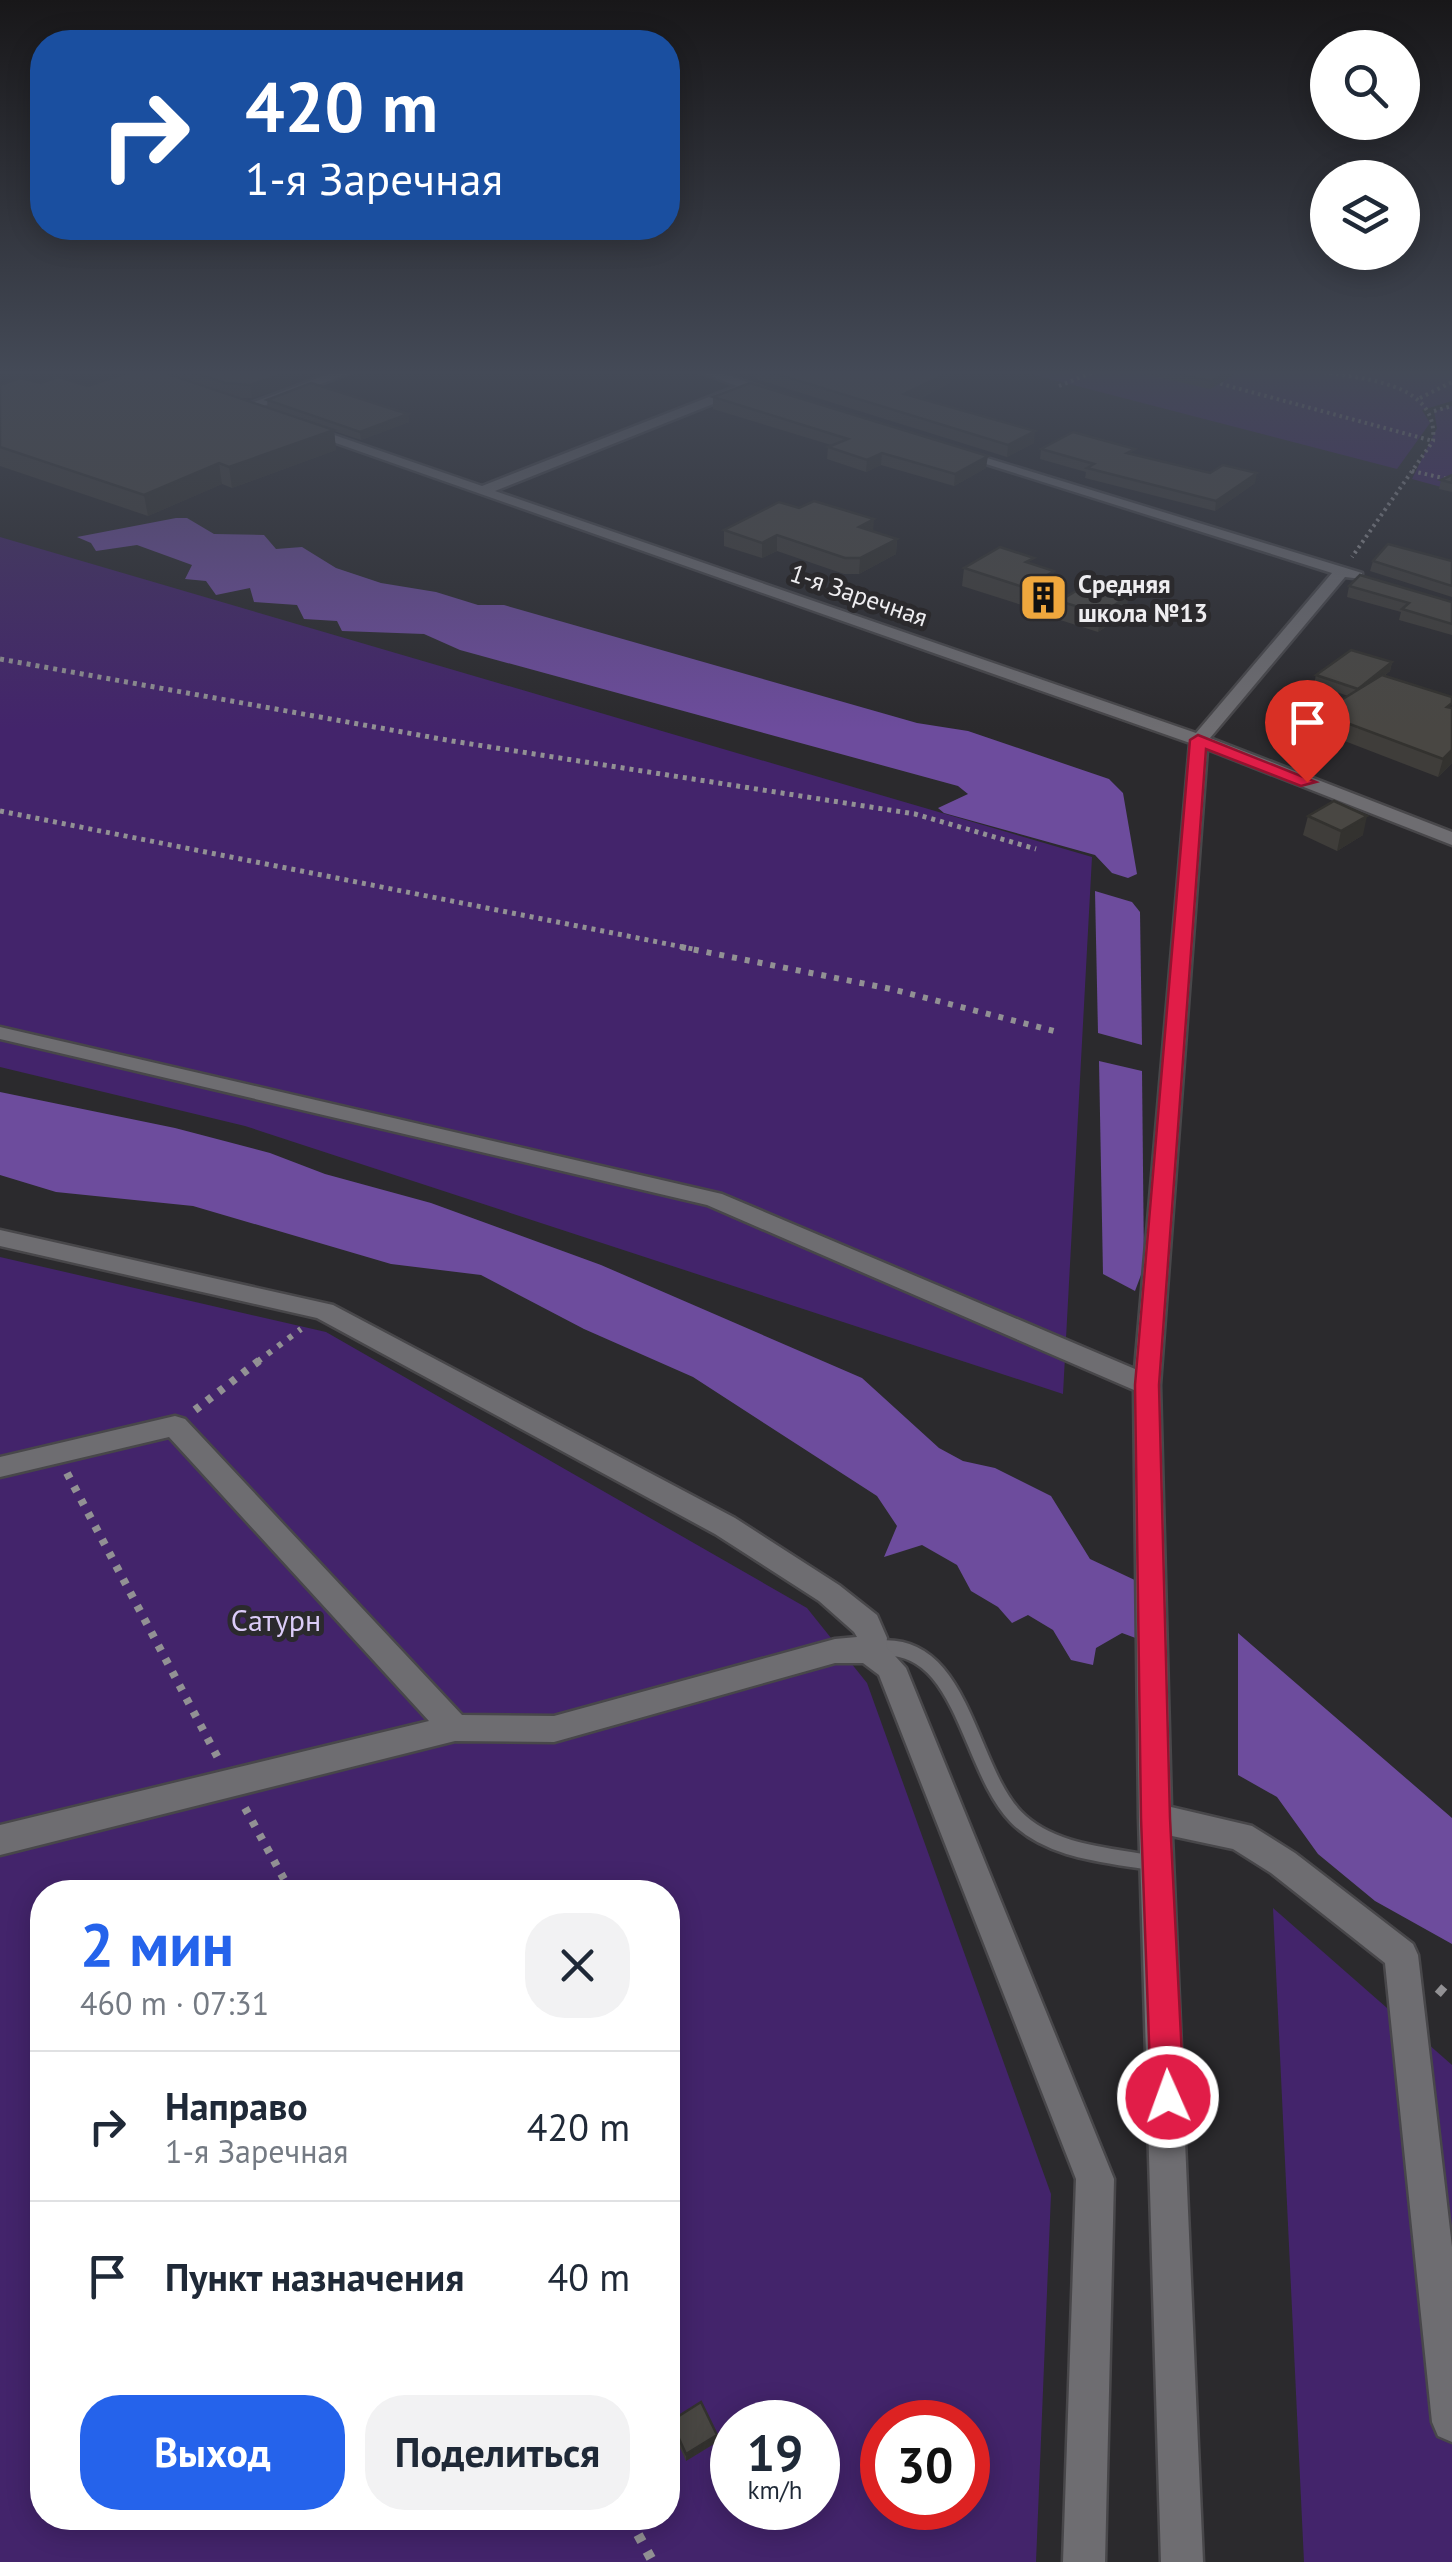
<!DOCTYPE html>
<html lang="ru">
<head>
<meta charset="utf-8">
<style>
	body { margin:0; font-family:"PT Sans",sans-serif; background:#f2f2f3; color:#1f2937; height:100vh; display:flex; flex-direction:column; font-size:38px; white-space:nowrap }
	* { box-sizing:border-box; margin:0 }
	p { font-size:32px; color:#747a83 }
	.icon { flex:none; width:55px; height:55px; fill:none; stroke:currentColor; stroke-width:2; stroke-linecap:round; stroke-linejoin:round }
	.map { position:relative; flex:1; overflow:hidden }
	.sheet { position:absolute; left:30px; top:1880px; width:650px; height:650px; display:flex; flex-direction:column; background:#fff; border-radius:40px; box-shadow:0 5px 25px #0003 }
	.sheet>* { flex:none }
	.hud { position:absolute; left:30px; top:30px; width:650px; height:210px; border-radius:40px; box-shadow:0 5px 25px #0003; background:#1a4fa0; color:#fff; overflow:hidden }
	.fabs { position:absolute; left:1310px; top:30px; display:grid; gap:20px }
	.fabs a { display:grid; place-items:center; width:110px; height:110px; border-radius:50%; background:#fff; box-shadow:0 5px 25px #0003; font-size:50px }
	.speed { position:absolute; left:710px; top:2400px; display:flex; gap:20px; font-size:50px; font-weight:700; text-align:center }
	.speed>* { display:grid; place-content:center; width:130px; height:130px; border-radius:50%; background:#fff; box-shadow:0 5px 25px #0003; line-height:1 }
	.speed small { font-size:25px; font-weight:400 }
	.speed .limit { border:15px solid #d22; background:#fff; color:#111 }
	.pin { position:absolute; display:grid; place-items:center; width:85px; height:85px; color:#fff; margin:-102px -42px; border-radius:50% 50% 50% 0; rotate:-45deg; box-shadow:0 0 10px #0007 }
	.pin .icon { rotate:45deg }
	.me { position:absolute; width:110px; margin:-55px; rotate:358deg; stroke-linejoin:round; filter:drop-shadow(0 0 8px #0008) }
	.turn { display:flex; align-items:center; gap:35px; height:210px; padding:0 50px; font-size:45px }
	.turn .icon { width:130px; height:130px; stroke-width:2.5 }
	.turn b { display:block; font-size:70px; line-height:85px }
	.round { display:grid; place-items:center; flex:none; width:105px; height:105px; border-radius:40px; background:#f2f2f3 }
	.summary { display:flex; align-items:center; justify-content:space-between; height:170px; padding:0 50px }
	h1 { font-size:60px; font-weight:700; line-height:75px; color:#2563eb }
	.button { display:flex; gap:20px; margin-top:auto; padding:20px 50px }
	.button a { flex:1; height:115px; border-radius:40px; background:#2563eb; color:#fff; font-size:40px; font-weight:700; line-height:115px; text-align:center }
	.button a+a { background:#f2f2f3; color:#1f2937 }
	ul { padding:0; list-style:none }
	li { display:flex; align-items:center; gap:30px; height:150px; padding:0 50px; border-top:2px solid #e0e1e3 }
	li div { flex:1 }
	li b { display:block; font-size:38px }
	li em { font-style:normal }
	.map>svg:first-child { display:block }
	.green { fill:#43246b; fill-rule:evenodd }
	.water { fill:#6d4c9d }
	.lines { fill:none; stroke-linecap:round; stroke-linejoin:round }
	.service-casing { stroke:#48474a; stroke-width:20 }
	.minor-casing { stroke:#48474a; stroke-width:5 }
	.path-far4 { stroke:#929194; stroke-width:4; stroke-dasharray:2.5 4; stroke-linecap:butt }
	.path-far3 { stroke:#929194; stroke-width:5; stroke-dasharray:4 5; stroke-linecap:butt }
	.path-far2 { stroke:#929194; stroke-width:6; stroke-dasharray:5 8; stroke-linecap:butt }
	.path-far1 { stroke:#929194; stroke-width:8; stroke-dasharray:6 9; stroke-linecap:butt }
	.path { stroke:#929194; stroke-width:10; stroke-dasharray:8 11; stroke-linecap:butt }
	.service { stroke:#6e6d71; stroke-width:15 }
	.minor { fill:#6e6d71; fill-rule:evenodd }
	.wall { fill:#3f3d3a }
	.shaded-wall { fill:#33322f }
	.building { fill:#494743; stroke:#33322f; stroke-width:2.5 }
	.route { fill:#e11d48; stroke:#92132f; stroke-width:2.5 }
	.labels { text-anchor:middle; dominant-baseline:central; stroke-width:10; stroke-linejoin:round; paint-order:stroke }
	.far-poi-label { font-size:25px; font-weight:bold; fill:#eeedf0; stroke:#2b2a2d; text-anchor:start }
	.far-street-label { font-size:25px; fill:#eeedf0; stroke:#2b2a2d }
	.park-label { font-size:30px; fill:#dbccf8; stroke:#2b2a2d }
</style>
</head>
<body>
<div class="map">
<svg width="1452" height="2562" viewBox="0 0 1452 2562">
	<rect width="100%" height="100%" fill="#2b2a2d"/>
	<g class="green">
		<polygon points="1019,371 1452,371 1452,401 1422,410 1430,423 1397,469"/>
		<polygon points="1452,406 1452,490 1412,479 1437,428 1434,411"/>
		<polygon points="0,537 1092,857 1063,1394 245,1126 0,1067"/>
		<path d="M0 1257 326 1332 807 1608 867 1683 1051 2194 1036 2562H0ZM42 1892H668V2518H42ZM732 2422H818V2508H732ZM882 2422H968V2508H882Z"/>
		<polygon points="1273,1908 1452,2065 1452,2562 1304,2562"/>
	</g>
	<g class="water">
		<polygon points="176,518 187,518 214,534 264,535 276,549 302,547 336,568 381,583 436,592 478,605 504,605 917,723 968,731 1109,779 1123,793 1137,874 1128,878 1112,873 1095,855 944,813 938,808 968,794 958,786 460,650 424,634 342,631 337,621 304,619 297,605 254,602 250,588 216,595 206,581 185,579 192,565 137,545 96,551 91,543 77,537"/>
		<polygon points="1095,891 1132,902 1140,912 1142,1045 1098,1033"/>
		<polygon points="1099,1061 1142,1071 1144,1267 1135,1291 1103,1274"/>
		<polygon points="0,1092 175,1128 270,1153 325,1174 431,1203 601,1265 862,1378 939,1448 963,1461 995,1468 1051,1496 1090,1559 1139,1582 1141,1640 1122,1633 1096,1648 1093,1665 1071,1660 1053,1630 1028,1615 1012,1623 998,1607 971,1591 957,1565 922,1545 884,1557 897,1526 877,1496 693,1377 584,1329 481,1275 391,1264 193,1206 56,1192 0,1175"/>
		<polygon points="1238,1633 1452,1818 1452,1944 1375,1901 1318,1854 1277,1797 1238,1775"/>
	</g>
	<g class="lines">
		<defs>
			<path id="service" d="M873 1649C963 1634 967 1767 1016 1817 1050 1852 1108 1855 1153 1863"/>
			<g id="minor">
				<polygon points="336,371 355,371 250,411 238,408"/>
				<polygon points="697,371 717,371 780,394 774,398 748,390 495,491 1196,733 1332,573 951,453 951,447 1362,573 1362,579 1345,577 1210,738 1452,832 1452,845 1207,749 1160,1385 1171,1807 1252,1826 1295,1853 1413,1944 1418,1955 1452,2247 1452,2442 1438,2436 1432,2422 1385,1963 1271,1873 1233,1849 1172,1836 1203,2562 1161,2562 1139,1818 1134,1390 707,1205 0,1039 0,1027 722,1194 1135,1369 1190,743 296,429 308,426 482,486 737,386"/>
				<polygon points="0,1230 333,1305 735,1518 839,1585 877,1615 887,1638 886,1646 906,1668 1114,2179 1105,2562 1063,2562 1076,2179 879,1675 863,1663 835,1663 554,1742 455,1741 0,1855 0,1825 429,1721 169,1437 0,1477 0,1457 175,1416 185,1419 462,1715 554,1716 835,1639 857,1637 854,1632 819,1601 715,1534 317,1318 0,1246"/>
			</g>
		</defs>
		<use href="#service" class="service-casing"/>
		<use href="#minor" class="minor-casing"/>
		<g class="path-far4">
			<path d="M1317 371C1361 379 1439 381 1433 441L1352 557"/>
			<polyline points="1214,382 1433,441"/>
			<polyline points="1059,386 1096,371"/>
			<polyline points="1420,398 1452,382"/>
			<polyline points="1434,411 1452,406"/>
			<polyline points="1412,471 1452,480"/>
		</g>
		<g class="path-far3">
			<polyline points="0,659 452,741 915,814 1036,849"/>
			<polyline points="0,811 693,949"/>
		</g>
		<g class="path-far2">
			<polyline points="681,947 891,989 1058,1032"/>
			<polyline points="257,1362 301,1329"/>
		</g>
		<g class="path-far1">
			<polyline points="195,1410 260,1360"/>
			<polyline points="67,1473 218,1758"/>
			<polyline points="245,1808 290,1890"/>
		</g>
		<g class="path">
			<polyline points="288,1887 291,1892"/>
			<polyline points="1438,1988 1452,2000"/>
			<polyline points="629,2518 653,2562"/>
		</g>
		<use href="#service" class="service"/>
		<use href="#minor" class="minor"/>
	</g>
	<g class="wall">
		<polygon points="170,372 309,372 291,378 292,385 252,398 239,398 268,408 267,400 408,414 409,422 361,440 334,431 336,450 232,488 222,484 148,516 0,466 0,385 41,383 88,386 170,374"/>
		<polygon points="756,372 951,372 950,383 919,399 1034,443 1007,457 756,379"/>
		<polygon points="1135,372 1239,372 1210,389"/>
		<polygon points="713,397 986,468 954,486 881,465 866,472 827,459 828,447 831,445 713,409"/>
		<polygon points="1041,449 1134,454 1255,483 1215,511 1085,478 1086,472 1040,459"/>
		<polygon points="1452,475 1452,492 1439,489 1441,480"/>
		<polygon points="724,530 873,531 897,539 896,554 859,574 844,574 777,551 762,558 724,546"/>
		<polygon points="1373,561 1452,561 1452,597 1370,571"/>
		<polygon points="964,568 1054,571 1052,588 1025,606 962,586"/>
		<polygon points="1349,586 1452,602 1452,635 1399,620 1401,612 1347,597"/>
		<polygon points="1128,596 1126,614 1098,632 1057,619 1059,601"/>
		<polygon points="1392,662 1390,671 1384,676 1452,763 1438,777 1316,730 1320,713 1348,696 1314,684 1316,675"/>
		<polygon points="1308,816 1363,835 1337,851 1303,835"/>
		<polygon points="671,2421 717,2435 717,2442 686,2461 671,2429"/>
	</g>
	<g class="shaded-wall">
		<polygon points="281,372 309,372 291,378 292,385 252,398 250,385"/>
		<polygon points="951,372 950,383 903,406 904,394"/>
		<polygon points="1227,372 1239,372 1210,389 1211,381"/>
		<polygon points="408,414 409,422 361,440 360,432"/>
		<polygon points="334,430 336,450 232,488 229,467"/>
		<polygon points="1035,431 1034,443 1007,457 1008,445"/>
		<polygon points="882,453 881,465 866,472 867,460"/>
		<polygon points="988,456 986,468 954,486 955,474"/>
		<polygon points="219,463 222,484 148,516 144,495"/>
		<polygon points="1257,473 1255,483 1215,511 1216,501"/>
		<polygon points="874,519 873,535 859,527"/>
		<polygon points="777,535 777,551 762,558 762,543"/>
		<polygon points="897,539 896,554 859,574 860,558"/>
		<polygon points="1054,571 1052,588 1025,606 1026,588"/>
		<polygon points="1128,596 1126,614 1098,632 1101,614"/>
		<polygon points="1392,662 1390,671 1356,698 1358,689"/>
		<polygon points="1452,750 1452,763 1438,777 1443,759"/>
		<polygon points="1367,816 1363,835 1337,851 1341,831"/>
		<polygon points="717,2435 717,2442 686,2461 686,2454"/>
	</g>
	<g class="building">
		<polygon points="130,372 162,372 334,430 229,467 219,463 144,495 0,447 0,385 20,378 41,383 58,377 88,386"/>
		<polygon points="192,372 288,372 250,385 225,383"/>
		<polygon points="770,372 950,372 904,394 1035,431 1008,445"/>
		<polygon points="1169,372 1227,372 1211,381"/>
		<polygon points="311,383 408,414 360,432 267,400"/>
		<polygon points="750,383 988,456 955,474 882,453 867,460 828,447 848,439 713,397"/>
		<polygon points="1073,432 1135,449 1127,453 1210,473 1223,465 1257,473 1216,501 1087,468 1094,464 1041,449"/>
		<polygon points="1452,475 1452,483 1441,480"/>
		<polygon points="814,501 874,519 859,527 897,539 860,558 845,558 777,535 762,543 724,530 779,502 799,508"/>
		<polygon points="1388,544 1452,561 1452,586 1373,561"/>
		<polygon points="1000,547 1034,558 1026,562 1054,571 1026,588 964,568"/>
		<polygon points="1360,575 1452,602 1452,624 1402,609 1409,603 1349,586"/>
		<polygon points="1088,584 1128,596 1101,614 1059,601"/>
		<polygon points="1351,650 1392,662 1358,689 1316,675"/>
		<polygon points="1382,675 1452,697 1452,703 1447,707 1452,708 1452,750 1443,759 1320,713"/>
		<polygon points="1334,801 1367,816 1341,831 1308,816"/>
		<polygon points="701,2402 717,2435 686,2454 671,2421"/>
	</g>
	<linearGradient id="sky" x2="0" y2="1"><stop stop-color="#181719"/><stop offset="0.51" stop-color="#444a57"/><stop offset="1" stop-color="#444a57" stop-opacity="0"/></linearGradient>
	<rect width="1452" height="730" fill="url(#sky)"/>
	<polygon class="route" points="1198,735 1316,782 1301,786 1206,749 1159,1385 1170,1818 1184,2097 1179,2108 1168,2113 1156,2108 1151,2097 1141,1818 1135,1385 1190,740"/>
	<defs>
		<symbol id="building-square" viewBox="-11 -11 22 22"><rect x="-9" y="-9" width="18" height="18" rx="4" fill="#efa73d" stroke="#2b2a2d"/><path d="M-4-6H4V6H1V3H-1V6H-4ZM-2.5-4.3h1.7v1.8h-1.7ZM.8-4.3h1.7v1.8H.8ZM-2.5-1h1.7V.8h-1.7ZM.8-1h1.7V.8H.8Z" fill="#111"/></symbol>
	</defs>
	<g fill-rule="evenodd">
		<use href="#building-square" x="1016" y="570" width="55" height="55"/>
	</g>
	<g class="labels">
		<g class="far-poi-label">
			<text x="1078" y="584">Средняя<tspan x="1078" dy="29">школа №13</tspan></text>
		</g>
		<g class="far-street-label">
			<text transform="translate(859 595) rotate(19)">1-я Заречная</text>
		</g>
		<g class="park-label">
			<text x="276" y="1619">Сатурн</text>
		</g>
	</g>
</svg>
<div class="fabs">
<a><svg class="icon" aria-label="search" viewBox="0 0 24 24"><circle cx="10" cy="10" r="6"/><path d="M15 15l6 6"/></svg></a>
<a><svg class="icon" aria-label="layers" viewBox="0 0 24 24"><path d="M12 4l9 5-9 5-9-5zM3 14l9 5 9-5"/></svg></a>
</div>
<div class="speed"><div>19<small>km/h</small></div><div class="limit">30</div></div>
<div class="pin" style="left:1307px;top:782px;background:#d93025"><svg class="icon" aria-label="arrive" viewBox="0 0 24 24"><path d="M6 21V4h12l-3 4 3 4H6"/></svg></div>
<svg class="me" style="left:1168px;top:2097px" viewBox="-20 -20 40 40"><circle r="17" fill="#e11d48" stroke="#fff" stroke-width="3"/><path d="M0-11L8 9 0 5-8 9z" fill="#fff"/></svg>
<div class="hud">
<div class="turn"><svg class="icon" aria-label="right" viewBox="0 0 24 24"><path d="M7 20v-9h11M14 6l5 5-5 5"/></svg><div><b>420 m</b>1-я Заречная</div></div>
</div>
<section class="sheet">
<div class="summary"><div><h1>2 мин</h1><p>460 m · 07:31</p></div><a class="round"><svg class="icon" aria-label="close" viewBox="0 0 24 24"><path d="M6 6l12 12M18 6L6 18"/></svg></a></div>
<ul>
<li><svg class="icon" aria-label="right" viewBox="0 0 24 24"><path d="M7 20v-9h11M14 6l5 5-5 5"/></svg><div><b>Направо</b><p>1-я Заречная</p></div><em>420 m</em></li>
<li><svg class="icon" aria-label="arrive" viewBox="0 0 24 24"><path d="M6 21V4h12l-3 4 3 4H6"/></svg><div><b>Пункт назначения</b></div><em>40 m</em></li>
</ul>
<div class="button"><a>Выход</a><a>Поделиться</a></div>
</section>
</div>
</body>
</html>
